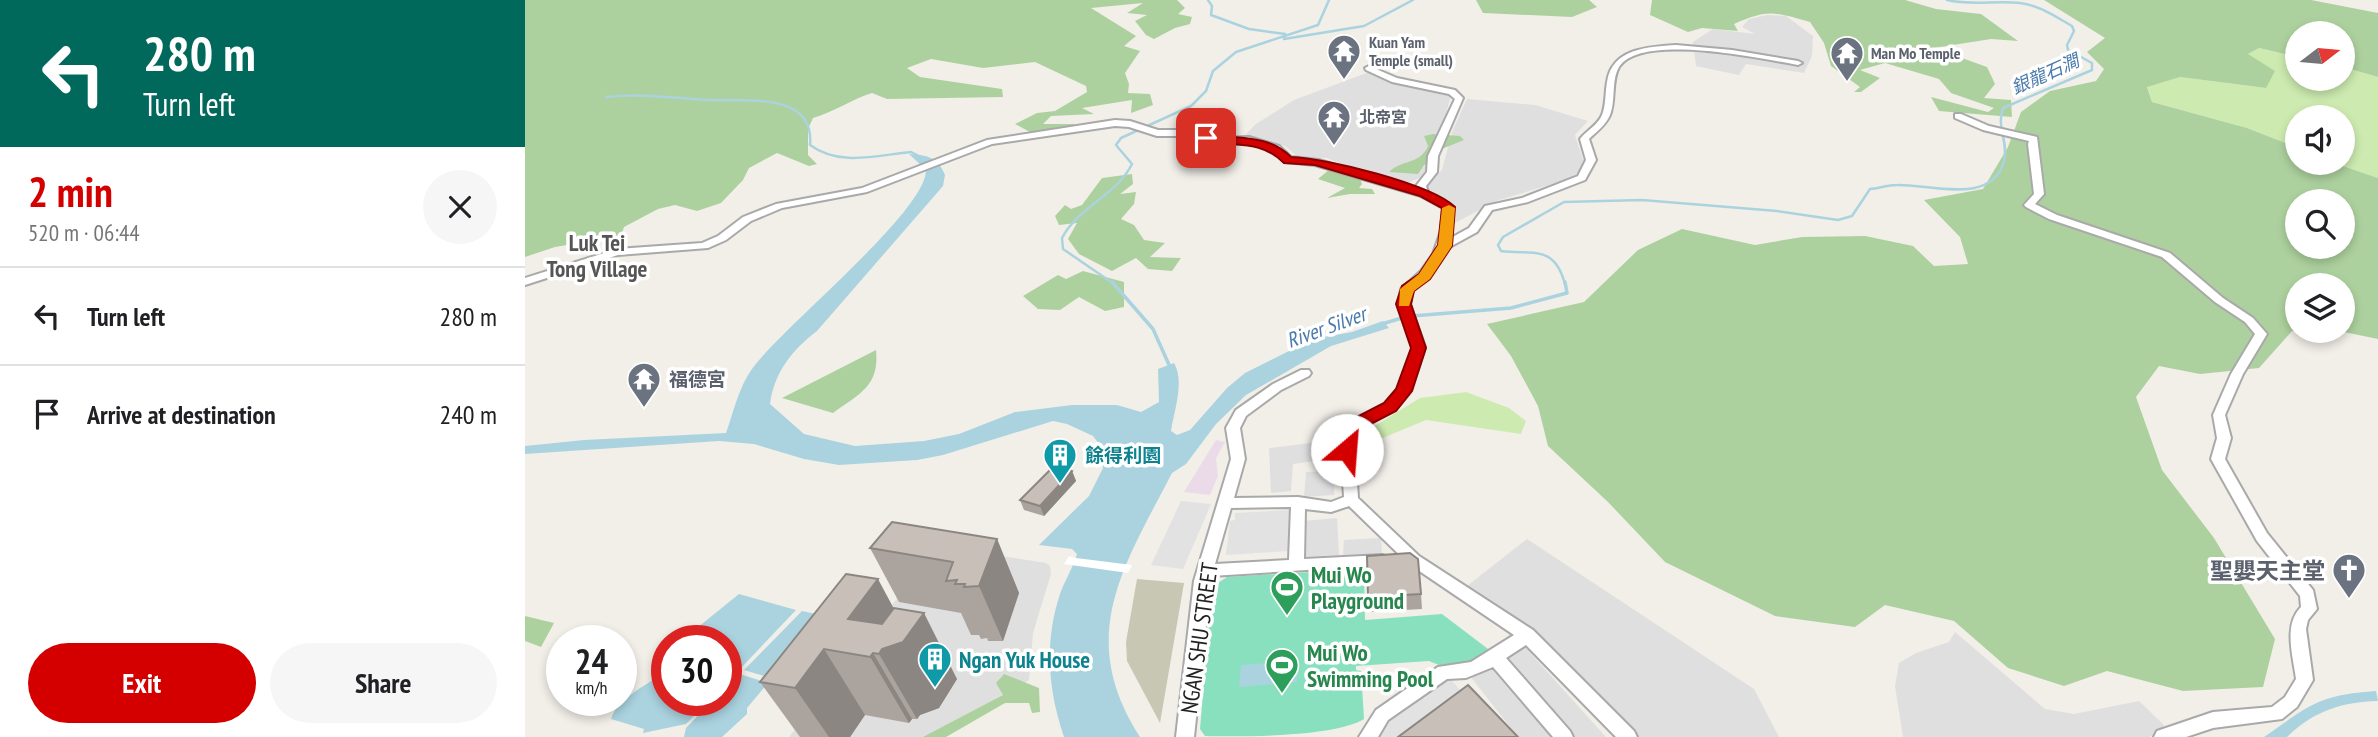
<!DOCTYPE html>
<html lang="en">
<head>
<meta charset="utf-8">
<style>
	body { margin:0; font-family:"PT Sans Narrow","Noto Sans TC",sans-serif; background:#f6f6f6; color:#202124; height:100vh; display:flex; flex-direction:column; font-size:26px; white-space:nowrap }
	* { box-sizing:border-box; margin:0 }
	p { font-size:23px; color:#757577 }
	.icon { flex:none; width:38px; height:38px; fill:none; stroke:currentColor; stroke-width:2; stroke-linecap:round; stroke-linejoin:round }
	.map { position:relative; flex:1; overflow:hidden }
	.side { display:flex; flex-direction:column; background:#fff; width:525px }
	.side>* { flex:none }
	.banner { background:#00695c; color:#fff; overflow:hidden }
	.needle { width:46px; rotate:74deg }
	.buttons { position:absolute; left:1760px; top:21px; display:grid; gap:14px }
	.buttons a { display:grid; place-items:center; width:70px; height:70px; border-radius:50%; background:#fff; box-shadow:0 4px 10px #0003; font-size:35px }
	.speed { position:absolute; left:21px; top:625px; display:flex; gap:14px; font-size:35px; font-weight:700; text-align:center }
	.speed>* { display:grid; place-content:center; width:91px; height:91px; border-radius:50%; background:#fff; box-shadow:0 4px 10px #0003; line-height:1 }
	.speed small { font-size:18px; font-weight:400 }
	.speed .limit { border:10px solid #d22; background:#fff; color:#111 }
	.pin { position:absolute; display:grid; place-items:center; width:60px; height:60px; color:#fff; margin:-30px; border-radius:14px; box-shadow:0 4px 10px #0006 }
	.me { position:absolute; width:77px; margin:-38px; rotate:27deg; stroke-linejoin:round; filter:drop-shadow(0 0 5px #0008) }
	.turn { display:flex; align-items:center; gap:24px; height:147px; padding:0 28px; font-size:32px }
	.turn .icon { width:91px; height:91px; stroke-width:2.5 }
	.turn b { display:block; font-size:49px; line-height:60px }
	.round { display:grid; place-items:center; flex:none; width:74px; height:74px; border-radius:37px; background:#f6f6f6 }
	.head { display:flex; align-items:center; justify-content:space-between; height:119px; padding:0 28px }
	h1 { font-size:42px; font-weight:600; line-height:52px; color:#d40000 }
	.primary-button { display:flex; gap:14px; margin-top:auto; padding:14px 28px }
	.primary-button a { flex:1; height:80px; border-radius:42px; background:#d40000; color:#fff; font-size:28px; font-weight:600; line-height:80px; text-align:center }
	.primary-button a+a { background:#f6f6f6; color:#202124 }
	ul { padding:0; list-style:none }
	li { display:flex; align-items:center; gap:21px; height:98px; padding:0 28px; border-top:2px solid #e0e0e0 }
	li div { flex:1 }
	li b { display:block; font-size:26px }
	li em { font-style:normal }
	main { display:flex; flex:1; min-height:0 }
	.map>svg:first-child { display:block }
	.residential { fill:#e0dfdf }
	.industrial { fill:#ebdbe8 }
	.construction { fill:#c7c7b4 }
	.grass { fill:#cdebb0 }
	.forest { fill:#add19e; fill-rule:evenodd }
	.pitch { fill:#88e0be }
	.parking { fill:#e2e2e2 }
	.water { fill:#aad3df }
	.pier { fill:#fff }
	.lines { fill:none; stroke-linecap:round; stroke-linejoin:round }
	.stream-far1 { stroke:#aad3df; stroke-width:2.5 }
	.stream { stroke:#aad3df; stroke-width:3.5 }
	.street-casing { stroke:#a9a9a9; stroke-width:4 }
	.street { fill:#fff; fill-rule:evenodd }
	.wall { fill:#aba49e }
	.shaded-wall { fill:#8b8681 }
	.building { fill:#c7bfb8; stroke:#8b8681; stroke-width:2 }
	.route { fill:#d40000; stroke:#8a0000; stroke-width:2 }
	.slow { fill:#f59e0b }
	.labels { text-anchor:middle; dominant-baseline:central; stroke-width:7; stroke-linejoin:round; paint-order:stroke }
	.far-worship-label { font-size:16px; font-weight:bold; fill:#5b616d; stroke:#fff; text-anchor:start }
	.far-water-label { font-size:18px; font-style:italic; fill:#4a7aab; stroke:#fff }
	.worship-label { font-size:19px; font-weight:bold; fill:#5b616d; stroke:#fff; text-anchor:start }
	.culture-label { font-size:19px; font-weight:bold; fill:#0d838f; stroke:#fff; text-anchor:start }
	.water-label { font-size:21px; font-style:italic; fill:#4a7aab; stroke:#fff }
	.quarter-label { font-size:23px; font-weight:bold; fill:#555; stroke:#fff }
	.near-worship-label { font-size:23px; font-weight:bold; fill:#5b616d; stroke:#fff; text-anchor:end }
	.near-leisure-label { font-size:23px; font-weight:bold; fill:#27864d; stroke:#fff; text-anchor:start }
	.near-street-label { font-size:23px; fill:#222; stroke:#fff }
	.near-culture-label { font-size:23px; font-weight:bold; fill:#0d838f; stroke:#fff; text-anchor:start }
</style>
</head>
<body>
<main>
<section class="side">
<div class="banner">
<div class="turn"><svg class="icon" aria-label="left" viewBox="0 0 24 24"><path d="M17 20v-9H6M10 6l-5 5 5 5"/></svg><div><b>280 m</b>Turn left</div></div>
</div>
<div class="head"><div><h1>2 min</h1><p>520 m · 06:44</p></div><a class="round"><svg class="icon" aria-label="close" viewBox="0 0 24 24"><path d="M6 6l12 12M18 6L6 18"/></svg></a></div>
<ul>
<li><svg class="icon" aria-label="left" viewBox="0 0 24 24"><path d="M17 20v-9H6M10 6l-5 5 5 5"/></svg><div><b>Turn left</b></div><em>280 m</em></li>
<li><svg class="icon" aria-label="arrive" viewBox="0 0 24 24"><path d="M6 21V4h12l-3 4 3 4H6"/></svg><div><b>Arrive at destination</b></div><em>240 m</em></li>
</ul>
<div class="primary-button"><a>Exit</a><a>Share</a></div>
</section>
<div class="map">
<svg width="1853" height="737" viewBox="0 0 1853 737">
	<rect width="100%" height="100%" fill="#f2efe9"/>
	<g class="residential">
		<polygon points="1242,15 1261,16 1288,36 1287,56 1279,73 1221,64 1214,75 1171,66 1168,42 1188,29 1230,34 1217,27 1224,19"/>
		<polygon points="844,72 926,95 914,141 899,176 880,184 836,172 802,158 773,157 760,146 717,138 731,124 769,100"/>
		<polygon points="942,99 1010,105 1063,121 1050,135 1060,166 1047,178 971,201 928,224 926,202 904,190 901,184 917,170 927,132"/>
		<polygon points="810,440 813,458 768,464 766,491 746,493 744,448"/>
		<polygon points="810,471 809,495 779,497 781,472"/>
		<polygon points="812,518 814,555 776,557 778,521"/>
		<polygon points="856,538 857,554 818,555 819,540"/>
		<polygon points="1002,539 1229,689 1254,737 1107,737 1007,635 942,586"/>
		<polygon points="413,546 521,563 525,566 526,574 508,633 504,680 404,737 264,737"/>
		<polygon points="1430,632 1520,709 1549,714 1614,701 1639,725 1634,733 1624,737 1378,737 1370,686 1374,663 1391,653 1424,642"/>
		<polygon points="998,645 1081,737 1043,737 975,659"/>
		<polygon points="968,663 1029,737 993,737 945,676"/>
	</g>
	<polygon class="industrial" points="691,440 700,442 691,458 693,476 685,495 659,492"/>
	<polygon class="construction" points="612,579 659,583 635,723 602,661 601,642"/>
	<g class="grass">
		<polygon points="1734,48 1773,57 1773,79 1818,79 1818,67 1853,77 1853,178 1809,163 1818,163 1818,117 1773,117 1773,148 1722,128 1627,102 1622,86 1655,77 1741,88 1723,54"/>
		<polygon points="941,392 984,408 1001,421 996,434 901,420 848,442 840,432 895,398"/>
	</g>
	<g class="forest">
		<path d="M0 0H652L660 8 653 14 667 17 665 24 650 28 629 39 621 35 610 21 622 15 602 13 618 3 566 8 611 36 599 46 615 51 600 73 604 84 603 93 625 94 628 105 606 113 607 100 557 108 569 114 526 116 518 124H549L550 128 505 132 490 124 512 113 530 111 562 92 561 86 510 62 458 68 406 59 382 68 395 77 477 89 478 97 362 99 347 93C325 100 309 112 288 118L283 129V155L292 164 284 166 252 153 224 168 218 180 196 203 172 211 150 205 133 209 99 227 96 236 30 247 0 257Z"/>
		<polygon points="951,0 1064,0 1072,7 1047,17 958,13"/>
		<path d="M1127 0H1380L1411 9 1456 14 1493 41 1466 39 1409 48 1462 67 1470 84 1459 98 1486 100 1487 117 1414 111 1406 97 1463 112 1469 108 1426 93 1414 79 1360 63 1335 70 1355 78 1336 92H1329L1335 87 1306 66 1299 43 1285 22C1249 12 1244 9 1209 24L1213 31 1177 28 1163 32 1125 15Z"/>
		<path d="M1519 0H1786L1853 13V77L1818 67V33H1773V57L1734 48 1723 54 1750 71 1741 88 1655 77 1622 87 1627 102 1722 128 1773 148V163H1809L1853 178V339L1814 331H1818V285H1773V331H1796H1767L1734 368 1675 374 1634 366 1611 397 1637 470 1689 538 1750 639 1738 687 1658 691 1582 671 1539 686 1483 668 1429 621 1360 605 1330 627 1250 616 1140 562 1083 502 1023 446 1013 406 986 356 962 324 1059 302 1113 250 1157 229 1230 245 1277 237 1340 236 1388 246 1409 266 1443 264 1435 237 1399 200 1458 189 1483 147 1496 112 1525 91 1571 81 1579 69 1562 52 1580 38ZM1773 201H1818V247H1773Z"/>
		<path d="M908 134 935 136 939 140 907 153 902 159 915 161 899 165 893 174 864 172C877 159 895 165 903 146L899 136Z"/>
		<polygon points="805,169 835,179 837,184 834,188 847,189 850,194 825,194 802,198 820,188 793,179"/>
		<polygon points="607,174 608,184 595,194 611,192 609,204 596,219 609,225 619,240 640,243 625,257 656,258 647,271 623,269 611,258 587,271 554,254 543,239 552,223 534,225 530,216 540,205 546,209 557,205 577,178"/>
		<polygon points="558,271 599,282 599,307 580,311 554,297 535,310 513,309 498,296 533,275 541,279"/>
		<path d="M351 350C355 386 334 394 308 413L257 398Z"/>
		<polygon points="0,616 29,623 16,647 0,641"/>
		<polygon points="479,674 514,688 515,712 507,713 504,703 480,703 421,737 398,737 478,695 471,683"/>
	</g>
	<path class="pitch" d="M839 569 840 620 917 614 967 652 929 671 904 661 831 666V670L836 671 839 719C810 737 716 737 680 736L675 729 687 587 702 577Z"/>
	<g class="parking">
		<polygon points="656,501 686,504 658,569 626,565"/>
		<polygon points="765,510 764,551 701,555 705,521 710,520 710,513"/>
		<polygon points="921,675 945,700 892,737 847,737 858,716"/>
	</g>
	<g class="water">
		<path d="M384 154C402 155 413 157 420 175L418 186 292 331C267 350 249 373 245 404L279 434 330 446 399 441 434 434 490 412 547 405H592L616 412 634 402 633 369 649 363C660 381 649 411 646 431L652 435 665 430 702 388 720 373 788 339 827 332 858 321 864 328 806 346 721 395 691 424 661 464 647 473C599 566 550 636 615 737H539C523 690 519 642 535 594 540 580 548 568 552 554L547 549 514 545 564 496 578 468 577 448 568 436 542 424 528 421 418 455 392 460 314 465 279 459 229 444 194 441 0 454V446L59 440 201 433C209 411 213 389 227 369 257 327 401 212 401 170Z"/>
		<polygon points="214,594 271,610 215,669 201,665 201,640 157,640"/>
		<polygon points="277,611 300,616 246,678 219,670"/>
		<polygon points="773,661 772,682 714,687 716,665"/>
		<path d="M142 671V700H167L177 708 161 724 118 733 119 729 86 719C92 698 125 683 142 671Z"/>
		<polygon points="218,675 243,683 222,708 222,714 197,737 159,737 161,728 188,700 201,700 201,687 211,676"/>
		<path d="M1851 691 1853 701C1816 702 1789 711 1762 737H1739C1784 706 1792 695 1851 691Z"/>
	</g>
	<polygon class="pier" points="544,556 551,558 607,565 603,573 539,564"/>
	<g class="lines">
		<g class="stream-far1">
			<polyline points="683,0 687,6 686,15 724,29 760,34 759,39 839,26 888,0"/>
			<path d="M81 97C115 93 148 98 183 100 217 102 290 90 285 145 315 167 352 155 386 152L394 156"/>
			<path d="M589 284 538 249 537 238C553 207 591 196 607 164L591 145 596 138 666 106 681 91 688 71 711 52 793 25 804 0"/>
			<path d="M1040 284C1029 244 1008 255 976 251L973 245 978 237 1039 202 1117 200 1252 211 1313 220 1327 216 1345 189C1354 188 1363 185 1372 185 1405 184 1467 206 1479 161 1484 143 1471 127 1478 108L1567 70V63L1543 50 1542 45 1549 31 1547 26C1531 17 1514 5 1495 3 1471 0 1447 6 1422 0"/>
		</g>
		<g class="stream">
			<polyline points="587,282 628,329 645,367"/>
			<polyline points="887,316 986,308 1042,293 1040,282"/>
			<polyline points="857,324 880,317"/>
		</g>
		<defs>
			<g id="street">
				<path d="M1151 45 1207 50 1273 61 1277 63 1273 65C1238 59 1116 32 1094 67 1086 81 1091 100 1085 115 1081 125 1071 132 1064 139L1071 160 1060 180 1003 202 967 210 952 232 921 249 904 275 887 290 885 305 900 347 885 391 870 410 833 429 829 434 833 498 894 556 1008 630 1109 731 1112 737H1091L1001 645 981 658 1045 731 1048 737H1028L968 667 941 678 922 679 863 720 853 737H834L851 710 913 667 946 662 989 635 884 564 824 506 806 512 780 509 779 559 858 555 863 557 866 561 863 565 686 576 669 737H651L669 581 706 459 701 428 711 410 748 384 776 370H784L786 373 784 376 756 390 721 416 715 428 720 459 709 498 773 497 806 502 819 497 815 433 823 423 860 404 873 390 888 347 873 305 876 289 896 271 908 254 916 231 918 208 896 196 790 165 760 162 748 150 724 143 690 144 665 136H632L604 127 590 126 467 144 342 192 257 208 226 221 201 240 183 248 93 255 0 285V278L92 249 177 243 193 236 218 217 251 204 337 188 462 140 590 120 605 121 633 130H666L691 138 724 137 754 146 766 157 794 160 892 189 891 186 902 172 903 156 930 99 924 94 867 82 841 70 840 68 844 66 872 78 930 90 938 98 913 156 912 172 901 186 903 192 928 207V220L924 239 944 228 960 206 997 198 1053 176 1061 160 1055 139C1061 131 1073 125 1077 115 1081 105 1080 93 1082 82 1087 48 1123 47 1151 45ZM766 507 764 560 690 564 706 508Z"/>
				<path d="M1430 114H1436L1464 126 1512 137 1519 194 1510 204 1532 215 1645 253 1698 298 1728 318 1742 334 1718 374 1700 415 1706 438 1700 459 1742 533 1788 590 1792 609 1783 620 1781 629 1788 680 1772 707 1757 719 1688 728 1661 737H1629L1632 731 1688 712 1747 707 1760 697 1771 679C1768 656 1758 625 1776 607L1775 596 1732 541 1686 459 1692 438 1688 415 1706 374 1730 334 1720 322 1690 302 1637 257 1524 219 1501 207 1499 205 1509 194 1503 144 1504 141 1458 130 1430 118Z"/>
			</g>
		</defs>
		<use href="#street" class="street-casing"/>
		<use href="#street" class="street"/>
	</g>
	<g class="wall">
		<polygon points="547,471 551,481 519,516 499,510 495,500"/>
		<polygon points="472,539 494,593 478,641 463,641 462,638 456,639 454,635 446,635 436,613 374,602 345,548"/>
		<polygon points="896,594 897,609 844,612 843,597"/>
		<polygon points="369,608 432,679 414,708 395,715 392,719 387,719 384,723 340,715 325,737 275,737 235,682"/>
	</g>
	<g class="shaded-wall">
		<polygon points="547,471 551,481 519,516 515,506"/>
		<polygon points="472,539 494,593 478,641 454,586"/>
		<polygon points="353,579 383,635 399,613 432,679 414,708 395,715 392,719 354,654 348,653 387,719 384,723 323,619"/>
		<polygon points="299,649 340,715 325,737 304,737 270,688"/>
	</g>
	<g class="building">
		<polygon points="531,464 547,471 515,506 495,500"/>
		<polygon points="367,522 472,539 454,586 439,587 440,584 430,584 432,580 421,581 428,562 345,548"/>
		<polygon points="885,553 893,559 896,594 843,597 842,556"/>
		<polygon points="321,574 353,579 323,619 357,624 369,608 399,613 378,642 357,649 354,654 348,653 345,657 299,649 270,688 235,682"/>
		<polygon points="943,685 993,737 873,737"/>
	</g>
	<path class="route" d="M681 134C711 140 742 133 766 157 801 158 906 184 930 207L927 246 905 279 889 291 886 304 901 348 887 391 871 411 834 430 830 436 828 455H815L813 436 822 422 859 403 871 389 886 348 871 304 877 286 894 274 913 245 917 208 895 196 790 165 759 163C734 138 708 148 676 140L675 138Z"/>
	<polygon class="slow" points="924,205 930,208 927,246 905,279 889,291 884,306 874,306 875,289 894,274 913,245 917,208"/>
	<defs>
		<symbol id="temple-pin" viewBox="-11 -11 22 30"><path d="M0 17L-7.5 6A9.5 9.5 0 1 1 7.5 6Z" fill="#6b7280" stroke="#fff"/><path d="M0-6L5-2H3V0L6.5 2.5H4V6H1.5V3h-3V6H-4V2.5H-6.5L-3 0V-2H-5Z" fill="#fff"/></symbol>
		<symbol id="building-pin" viewBox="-11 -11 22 30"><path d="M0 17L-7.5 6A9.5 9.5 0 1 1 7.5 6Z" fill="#0f9aa8" stroke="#fff"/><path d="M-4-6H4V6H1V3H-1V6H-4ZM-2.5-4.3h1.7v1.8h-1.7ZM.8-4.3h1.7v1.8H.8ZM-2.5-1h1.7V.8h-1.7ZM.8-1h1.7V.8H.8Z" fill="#fff"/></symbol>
		<symbol id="church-pin" viewBox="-11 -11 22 30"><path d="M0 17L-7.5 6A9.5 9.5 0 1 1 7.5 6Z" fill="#6b7280" stroke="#fff"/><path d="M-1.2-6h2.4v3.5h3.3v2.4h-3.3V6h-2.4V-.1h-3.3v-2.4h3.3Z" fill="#fff"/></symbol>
		<symbol id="stadium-pin" viewBox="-11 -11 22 30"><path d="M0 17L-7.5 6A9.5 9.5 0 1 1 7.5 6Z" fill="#2e9e5b" stroke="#fff"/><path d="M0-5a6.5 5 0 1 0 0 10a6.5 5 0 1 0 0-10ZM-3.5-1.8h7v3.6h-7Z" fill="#fff"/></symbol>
	</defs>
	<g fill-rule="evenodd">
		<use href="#temple-pin" x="800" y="32" width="38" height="52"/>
		<use href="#temple-pin" x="1303" y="34" width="38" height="52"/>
		<use href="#temple-pin" x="790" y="98" width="38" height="52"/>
		<use href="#temple-pin" x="100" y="360" width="38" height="52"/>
		<use href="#building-pin" x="516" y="436" width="38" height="52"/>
		<use href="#church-pin" x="1805" y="551" width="38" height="52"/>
		<use href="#stadium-pin" x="743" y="568" width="38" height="52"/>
		<use href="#building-pin" x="391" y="640" width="38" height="52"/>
		<use href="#stadium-pin" x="738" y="646" width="38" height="52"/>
	</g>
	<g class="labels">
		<g class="far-worship-label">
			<text x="844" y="42">Kuan Yam<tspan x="844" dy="18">Temple (small)</tspan></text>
			<text x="1346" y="53">Man Mo Temple</text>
			<text x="834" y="117">北帝宮</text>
		</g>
		<g class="far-water-label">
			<text transform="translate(1520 74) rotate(-24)">銀龍石澗</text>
		</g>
		<g class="worship-label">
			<text x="144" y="379">福德宮</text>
		</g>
		<g class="culture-label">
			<text x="560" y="455">餘得利園</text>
		</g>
		<g class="water-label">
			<text transform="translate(801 327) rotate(-20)">River Silver</text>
		</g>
		<g class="quarter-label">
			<text x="72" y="242">Luk Tei<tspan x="72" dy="26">Tong Village</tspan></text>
		</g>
		<g class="near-worship-label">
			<text x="1800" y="570">聖嬰天主堂</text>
		</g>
		<g class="near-leisure-label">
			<text x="786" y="574">Mui Wo<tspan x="786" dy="26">Playground</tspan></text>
			<text x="782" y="652">Mui Wo<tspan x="782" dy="26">Swimming Pool</tspan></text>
		</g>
		<g class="near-street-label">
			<text transform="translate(674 638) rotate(-82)">NGAN SHU STREET</text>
		</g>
		<g class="near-culture-label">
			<text x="434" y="659">Ngan Yuk House</text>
		</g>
	</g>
</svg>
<div class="buttons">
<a><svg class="needle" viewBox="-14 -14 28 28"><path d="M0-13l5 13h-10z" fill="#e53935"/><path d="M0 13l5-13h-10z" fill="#757577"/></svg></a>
<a><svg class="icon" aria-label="sound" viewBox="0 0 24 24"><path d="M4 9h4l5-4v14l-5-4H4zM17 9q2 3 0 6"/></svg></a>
<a><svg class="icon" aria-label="search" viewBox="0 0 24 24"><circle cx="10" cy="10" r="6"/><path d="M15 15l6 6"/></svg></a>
<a><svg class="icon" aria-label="layers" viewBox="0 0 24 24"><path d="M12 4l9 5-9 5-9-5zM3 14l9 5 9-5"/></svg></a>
</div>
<div class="speed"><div>24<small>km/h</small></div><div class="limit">30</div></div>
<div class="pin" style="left:681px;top:138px;background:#d93025"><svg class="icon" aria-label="arrive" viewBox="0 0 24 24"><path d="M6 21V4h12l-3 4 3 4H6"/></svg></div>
<svg class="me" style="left:822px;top:450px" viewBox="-20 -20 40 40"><circle r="19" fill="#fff"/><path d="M0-13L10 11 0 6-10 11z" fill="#d40000"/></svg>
</div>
</main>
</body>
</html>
